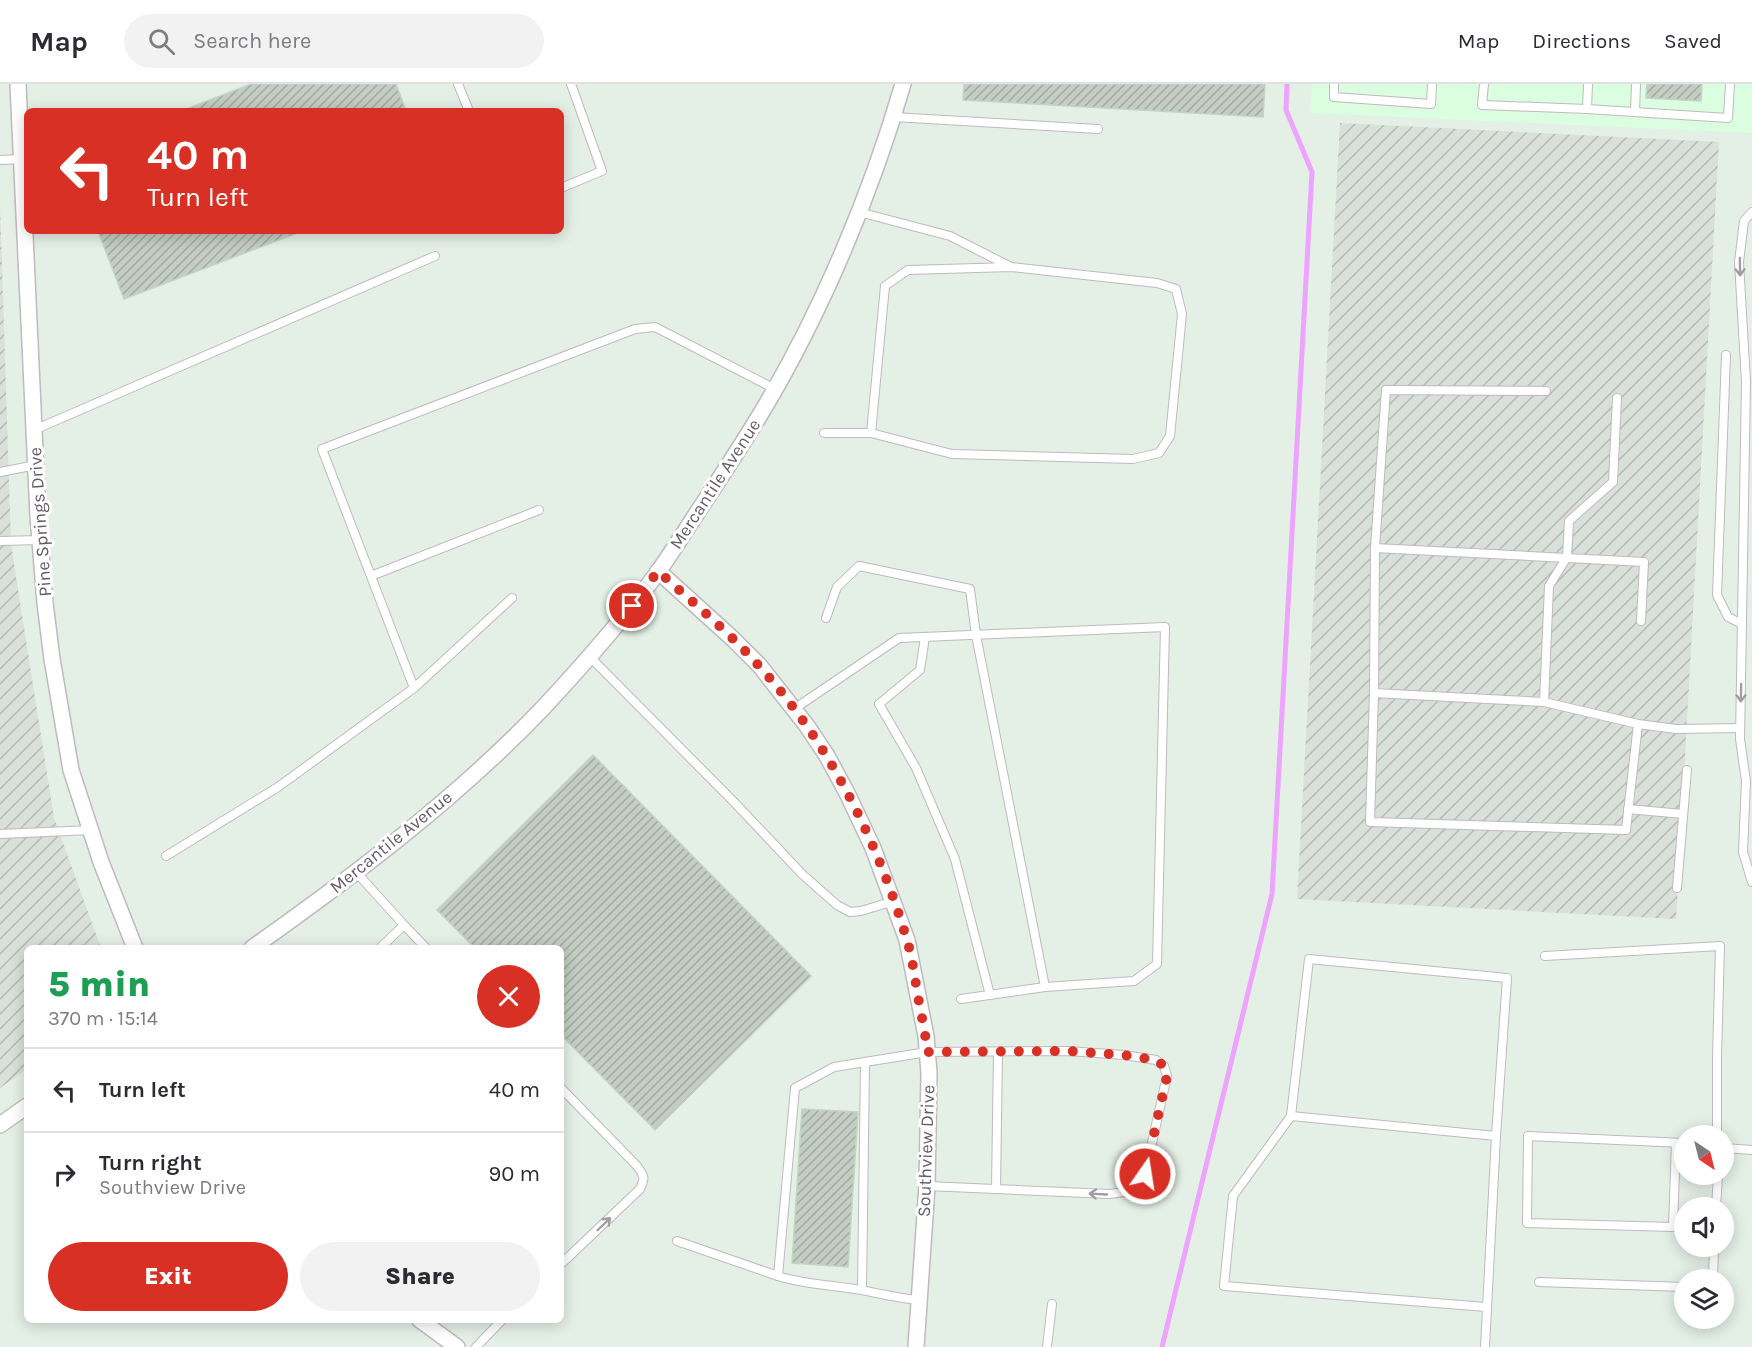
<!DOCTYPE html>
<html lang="en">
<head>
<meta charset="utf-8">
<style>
	body { margin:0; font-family:Karla,sans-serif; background:#f2f2f3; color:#2b2b33; height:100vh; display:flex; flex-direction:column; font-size:22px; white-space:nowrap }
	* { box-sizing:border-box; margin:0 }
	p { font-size:20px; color:#7c7c81 }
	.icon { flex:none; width:33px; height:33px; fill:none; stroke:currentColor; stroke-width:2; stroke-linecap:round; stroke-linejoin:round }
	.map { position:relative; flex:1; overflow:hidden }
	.sheet { position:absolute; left:24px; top:861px; width:540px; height:378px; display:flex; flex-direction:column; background:#fff; border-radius:9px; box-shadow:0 3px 15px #0003 }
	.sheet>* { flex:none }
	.top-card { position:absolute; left:24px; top:24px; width:540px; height:126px; border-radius:9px; box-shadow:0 3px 15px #0003; background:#d93025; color:#fff; overflow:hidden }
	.needle { width:39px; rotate:145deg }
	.tools { position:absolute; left:1674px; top:1041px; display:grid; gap:12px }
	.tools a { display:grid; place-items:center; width:60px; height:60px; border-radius:50%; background:#fff; box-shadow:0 3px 15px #0003; font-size:30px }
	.pin { position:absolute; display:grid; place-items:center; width:51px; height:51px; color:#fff; margin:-26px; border:3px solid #fff; border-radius:50%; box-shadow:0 2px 6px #0007 }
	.me { position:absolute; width:66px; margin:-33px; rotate:13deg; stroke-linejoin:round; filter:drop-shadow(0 0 4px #0008) }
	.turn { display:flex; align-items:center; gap:21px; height:126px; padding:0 24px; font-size:27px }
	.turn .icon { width:78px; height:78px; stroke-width:2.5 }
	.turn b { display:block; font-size:42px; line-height:51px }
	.round { display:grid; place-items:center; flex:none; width:63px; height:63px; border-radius:32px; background:#f2f2f3 }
	.overview { display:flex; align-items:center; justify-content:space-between; height:102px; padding:0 24px }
	h1 { font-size:36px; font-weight:800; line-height:45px; color:#1e9e55 }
	.cta { display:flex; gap:12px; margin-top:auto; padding:12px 24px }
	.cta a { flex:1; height:69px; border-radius:36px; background:#d93025; color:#fff; font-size:24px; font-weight:800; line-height:69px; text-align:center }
	.cta a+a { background:#f2f2f3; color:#2b2b33 }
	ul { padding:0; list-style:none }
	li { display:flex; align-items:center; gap:18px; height:84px; padding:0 24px; border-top:2px solid #e1e1e2 }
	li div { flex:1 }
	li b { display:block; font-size:22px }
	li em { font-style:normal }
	header { display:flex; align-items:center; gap:36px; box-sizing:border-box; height:84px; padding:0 30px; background:#fff; border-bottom:2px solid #e1e1e2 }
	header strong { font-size:28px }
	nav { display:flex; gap:33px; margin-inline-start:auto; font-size:21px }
	.search { width:420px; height:54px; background:#f2f2f3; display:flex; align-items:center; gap:15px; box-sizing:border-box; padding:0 21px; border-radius:33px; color:#7c7c81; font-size:22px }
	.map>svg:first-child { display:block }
	.commercial { fill:#dafedf }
	.industrial { fill:url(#industrial-furrows) }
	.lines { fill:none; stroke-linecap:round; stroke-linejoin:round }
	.stream { stroke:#eca4ff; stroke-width:5 }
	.building { fill:url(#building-hatch); stroke:#c3d4c3; stroke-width:1.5 }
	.lane-casing { stroke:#c0b9c0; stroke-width:10 }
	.street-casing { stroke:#c0b9c0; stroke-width:18 }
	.lane { stroke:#fff; stroke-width:8 }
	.street { stroke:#fff; stroke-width:15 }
	.oneway { stroke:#a29da3 }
	.route { stroke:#d93025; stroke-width:10; stroke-dasharray:0 18 }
	.labels { text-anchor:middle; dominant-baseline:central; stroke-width:6; stroke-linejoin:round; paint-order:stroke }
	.street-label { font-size:18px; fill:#645c65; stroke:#fff }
</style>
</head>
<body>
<header>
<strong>Map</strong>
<div class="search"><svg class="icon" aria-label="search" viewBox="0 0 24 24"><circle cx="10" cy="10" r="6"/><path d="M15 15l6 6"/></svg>Search here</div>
<nav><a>Map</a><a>Directions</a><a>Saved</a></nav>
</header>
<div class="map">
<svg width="1752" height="1263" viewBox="0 0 1752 1263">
	<defs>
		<pattern id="industrial-furrows" width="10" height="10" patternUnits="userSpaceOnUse" patternTransform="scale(1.5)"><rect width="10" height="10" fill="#d9e0d9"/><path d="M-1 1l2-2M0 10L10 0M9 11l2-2" fill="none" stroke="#b4b9b4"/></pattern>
		<pattern id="building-hatch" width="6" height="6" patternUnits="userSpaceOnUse" patternTransform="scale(1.5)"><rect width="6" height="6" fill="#c3cdc3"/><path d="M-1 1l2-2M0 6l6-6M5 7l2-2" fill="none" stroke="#a2aaa2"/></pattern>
	</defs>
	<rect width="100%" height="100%" fill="#e4efe6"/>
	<polygon class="commercial" points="1312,0 1752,0 1752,49 1310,29"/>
	<g class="industrial">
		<polygon points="1340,39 1719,58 1676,835 1297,815"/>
		<polygon points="0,119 11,461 54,734 101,864 27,864 27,985 0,1004"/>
	</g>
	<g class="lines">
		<polyline class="stream" points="1162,1263 1272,810 1312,88 1286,26 1287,0"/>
	</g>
	<g class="building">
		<polygon points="251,0 396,0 406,27 184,27 184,26"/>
		<polygon points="964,0 1265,0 1263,33 963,16"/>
		<polygon points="1647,0 1702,0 1701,17 1646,14"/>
		<polygon points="98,147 300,147 300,148 124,215"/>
		<polygon points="593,671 811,892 655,1046 561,951 561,864 475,864 437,826"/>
		<polygon points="802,1025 858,1028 848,1183 792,1179"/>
	</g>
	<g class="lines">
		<defs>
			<g id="lane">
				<polyline points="458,0 469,27"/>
				<polyline points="1334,0 1334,13 1431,20 1432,0"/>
				<polyline points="1484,0 1482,21 1587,25"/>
				<polyline points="1588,0 1587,25 1728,34 1730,0"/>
				<polyline points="1635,28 1636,0"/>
				<polyline points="893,33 1098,45"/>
				<polyline points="0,76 22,75"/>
				<polyline points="561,104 602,87 571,0"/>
				<polyline points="859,128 950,152 1011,183 1157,199 1176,205 1182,230 1170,352 1159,369 1133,375 952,370 871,349 885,202 908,186 1011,183"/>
				<polyline points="1752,128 1744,137 1739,178 1746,298 1740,655 1746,697 1743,768 1752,798"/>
				<polyline points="1726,271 1717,511 1728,533 1742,540"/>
				<polyline points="34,346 435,172"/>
				<polyline points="824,349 871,349"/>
				<polyline points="0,388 36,381"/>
				<polyline points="0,457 40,456"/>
				<polyline points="1375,464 1386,306 1546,307"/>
				<polyline points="371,492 539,426"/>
				<polyline points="1641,537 1644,478 1375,464 1374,609 1544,618 1638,640 1676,645 1740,644"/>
				<polyline points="925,553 920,586 879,620 916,684 955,775 990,911"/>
				<polyline points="589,572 734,718 802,790 837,821 850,828 861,827 894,817"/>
				<polyline points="414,604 512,514"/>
				<polyline points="1374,609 1370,738 1626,746 1638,640"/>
				<polyline points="1544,618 1549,502 1567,473 1569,437 1613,398 1617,314"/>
				<polyline points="794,625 899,554 1165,543 1157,880 1134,897 1045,903 976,551 970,505 859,482 837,503 826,534"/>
				<polyline points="1628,725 1683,730"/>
				<polyline points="0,750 91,746"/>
				<polyline points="166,772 278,703 414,604 322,365 635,245 655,243 775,305"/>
				<polyline points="356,788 404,841 380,864"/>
				<polyline points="1677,804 1687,686"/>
				<polyline points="404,841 426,864"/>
				<polyline points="1545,872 1720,862 1717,974 1717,1052"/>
				<polyline points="961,915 1045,903"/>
				<path d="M561 1004 637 1082C645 1093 645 1094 640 1105L561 1180"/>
				<polyline points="1291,1032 1233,1112 1224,1202 1486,1223"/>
				<polyline points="1676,1059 1673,1143 1527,1139 1528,1052 1684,1059"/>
				<polyline points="1724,1064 1752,1066"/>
				<polyline points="996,1105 998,968"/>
				<polyline points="1716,1124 1718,1090"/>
				<polyline points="677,1157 778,1192"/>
				<polyline points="1713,1196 1714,1162"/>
				<polyline points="1539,1198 1684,1203"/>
				<polyline points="862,1206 865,978"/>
				<path d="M918 1216C899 1214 881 1210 862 1206 834 1201 806 1201 778 1192L795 1004 834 983 927 968 1068 967 1124 971 1156 976 1164 982 1167 992 1145 1090C1135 1108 1128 1108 1109 1110L927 1102"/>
				<polyline points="476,1263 502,1236"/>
				<polyline points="1047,1263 1052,1220"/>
				<polyline points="1485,1263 1496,1052 1507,894 1309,875 1291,1032 1496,1052"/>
			</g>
			<g id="street">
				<polyline points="18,0 38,432 45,519 52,575 71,686 101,778 135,864"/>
				<polyline points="658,487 733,555 760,582 807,642 827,672 847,709 873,764 907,856 926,952 929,989 927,1102 916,1263"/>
				<path d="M252 864C355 791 456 715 543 624 583 581 623 536 658 488 675 464 690 439 707 414 726 385 745 356 763 326 822 227 871 110 903 0"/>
				<polyline points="0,1041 27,1022"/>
				<polyline points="420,1236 457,1263"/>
			</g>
		</defs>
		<use href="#lane" class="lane-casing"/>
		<use href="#street" class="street-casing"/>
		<use href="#lane" class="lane"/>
		<use href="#street" class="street"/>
	</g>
	<defs><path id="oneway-shaft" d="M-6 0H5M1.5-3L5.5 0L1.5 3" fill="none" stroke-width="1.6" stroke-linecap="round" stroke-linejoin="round" transform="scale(1.5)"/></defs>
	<g class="oneway">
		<use href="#oneway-shaft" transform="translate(1740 183) rotate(89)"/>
		<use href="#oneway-shaft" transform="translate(1741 609) rotate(91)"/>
		<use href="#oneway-shaft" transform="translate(1098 1110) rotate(-177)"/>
		<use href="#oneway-shaft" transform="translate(604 1140) rotate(-44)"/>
	</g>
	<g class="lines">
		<path class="route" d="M632 522 658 487C692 518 728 547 758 581 829 658 877 756 907 856 913 876 915 897 919 918 922 935 926 951 927 968L1068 967 1124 971 1156 976 1164 982 1167 992 1145 1090"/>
	</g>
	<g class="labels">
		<g class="street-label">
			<text transform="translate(715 400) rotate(-57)">Mercantile Avenue</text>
			<text transform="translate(40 438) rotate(-94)">Pine Springs Drive</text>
			<text transform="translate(391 758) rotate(-39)">Mercantile Avenue</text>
			<text transform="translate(926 1067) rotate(-88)">Southview Drive</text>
		</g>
	</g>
</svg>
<div class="tools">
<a><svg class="needle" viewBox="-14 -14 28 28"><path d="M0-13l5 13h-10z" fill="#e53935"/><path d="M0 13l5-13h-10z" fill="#7c7c81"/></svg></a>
<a><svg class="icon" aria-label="sound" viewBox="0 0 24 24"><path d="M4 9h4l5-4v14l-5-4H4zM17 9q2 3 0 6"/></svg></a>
<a><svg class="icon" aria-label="layers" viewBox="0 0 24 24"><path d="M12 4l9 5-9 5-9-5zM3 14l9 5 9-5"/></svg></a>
</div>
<div class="pin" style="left:632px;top:522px;background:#d93025"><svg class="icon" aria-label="arrive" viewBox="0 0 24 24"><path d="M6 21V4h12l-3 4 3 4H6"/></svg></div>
<svg class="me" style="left:1145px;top:1090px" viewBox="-20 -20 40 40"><circle r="17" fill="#d93025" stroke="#fff" stroke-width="3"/><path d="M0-11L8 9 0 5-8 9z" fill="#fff"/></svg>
<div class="top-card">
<div class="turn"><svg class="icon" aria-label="left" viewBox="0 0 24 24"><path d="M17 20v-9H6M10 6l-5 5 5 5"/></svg><div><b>40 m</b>Turn left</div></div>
</div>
<section class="sheet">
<div class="overview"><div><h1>5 min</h1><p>370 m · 15:14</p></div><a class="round" style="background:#d93025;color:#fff"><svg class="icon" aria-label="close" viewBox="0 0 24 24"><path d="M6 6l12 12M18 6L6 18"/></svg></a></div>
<ul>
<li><svg class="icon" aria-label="left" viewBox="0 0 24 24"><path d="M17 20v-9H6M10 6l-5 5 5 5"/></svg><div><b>Turn left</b></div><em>40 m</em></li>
<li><svg class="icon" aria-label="right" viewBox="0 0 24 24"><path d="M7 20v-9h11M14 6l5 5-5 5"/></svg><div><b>Turn right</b><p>Southview Drive</p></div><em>90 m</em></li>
</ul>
<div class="cta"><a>Exit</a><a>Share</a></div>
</section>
</div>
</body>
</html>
